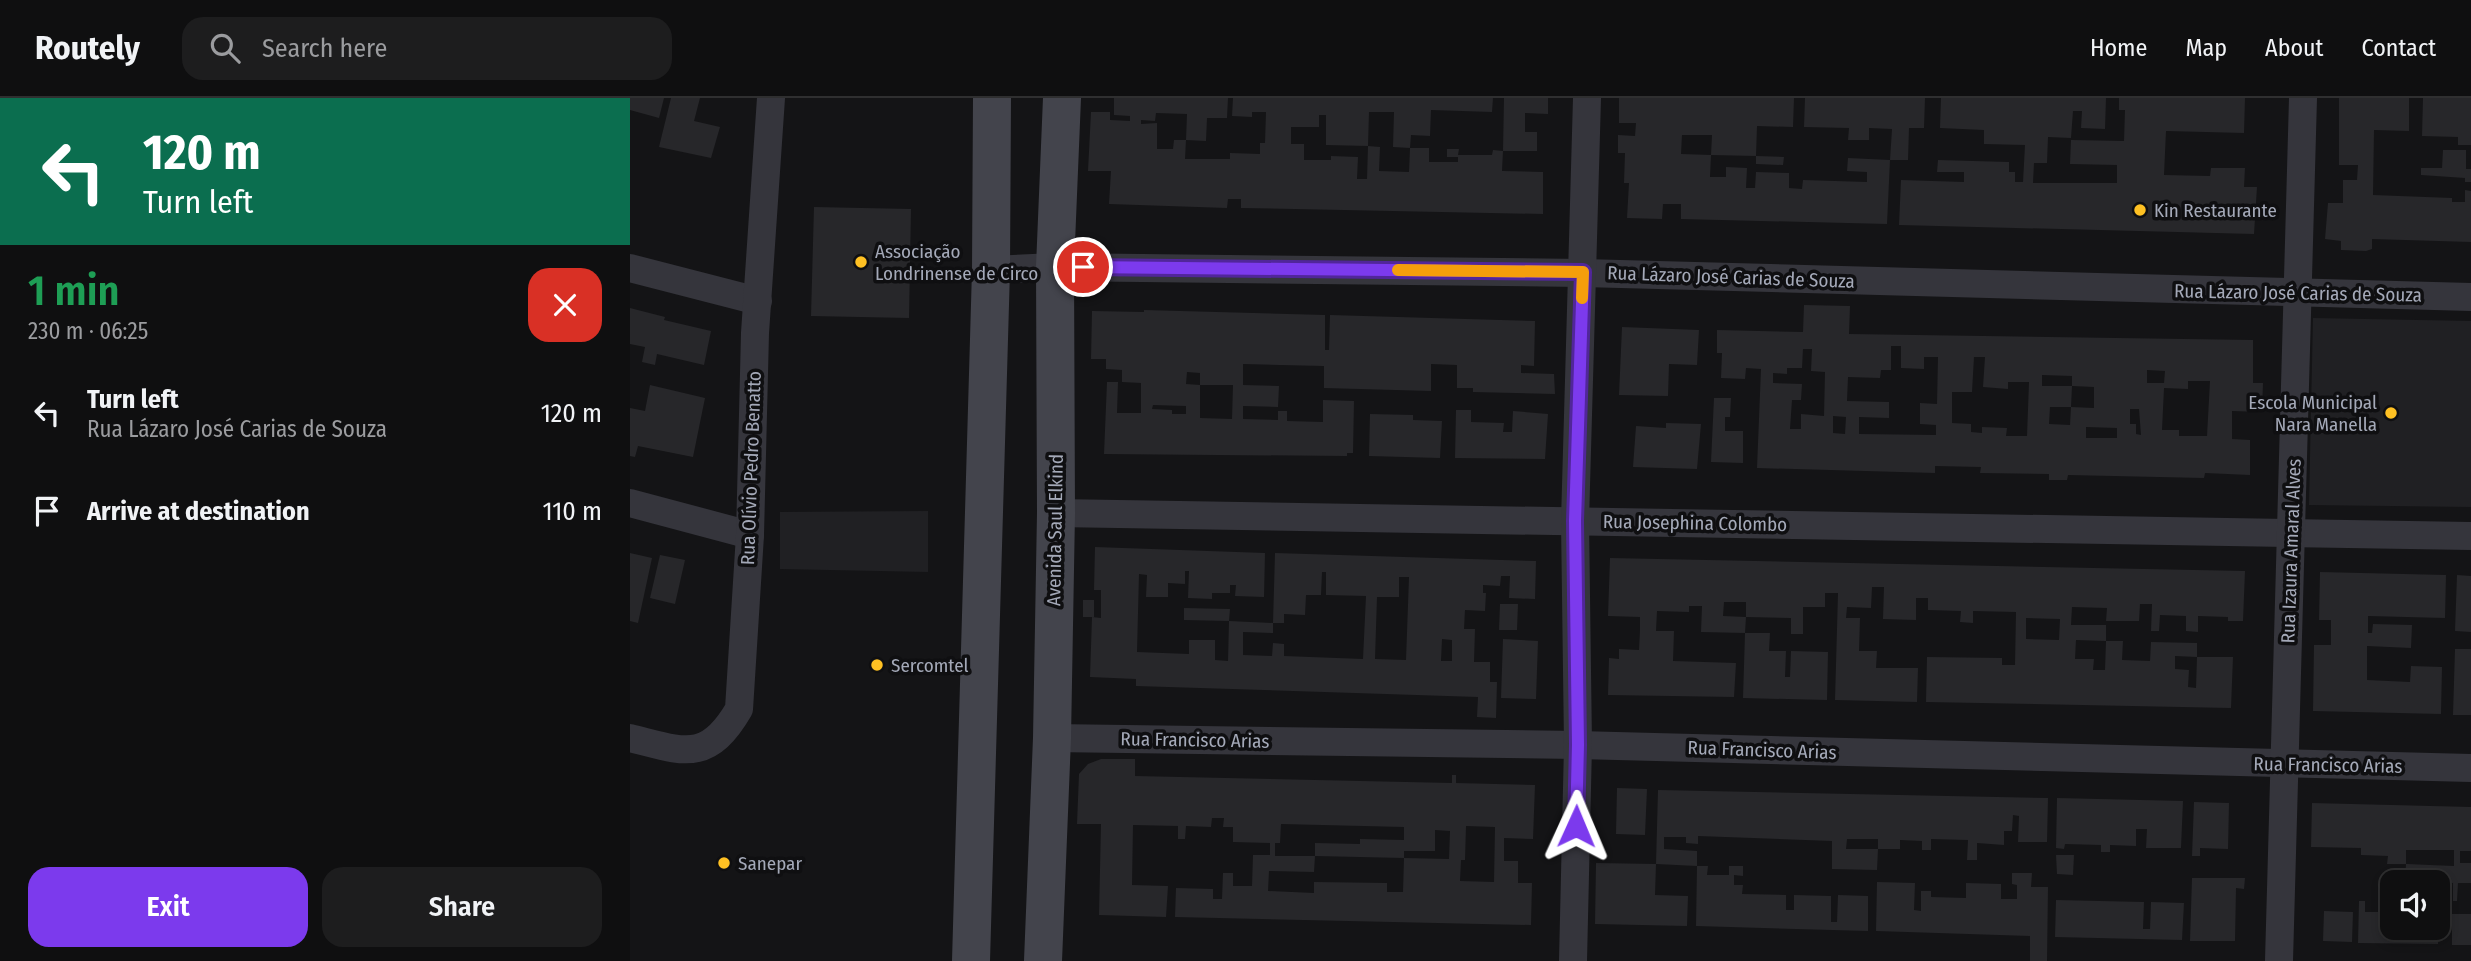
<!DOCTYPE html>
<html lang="en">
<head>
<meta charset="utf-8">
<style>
	body { margin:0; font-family:"Fira Sans Condensed",sans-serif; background:#1d1d1e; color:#f1f3f6; height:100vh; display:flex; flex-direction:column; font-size:26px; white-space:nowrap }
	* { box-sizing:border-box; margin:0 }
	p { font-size:23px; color:#9b9c9f }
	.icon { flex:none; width:38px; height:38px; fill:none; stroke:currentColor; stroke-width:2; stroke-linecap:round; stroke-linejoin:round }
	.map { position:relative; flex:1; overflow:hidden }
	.panel { display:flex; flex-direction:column; background:#0f0f10; width:630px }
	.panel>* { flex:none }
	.guide { background:#0b6e4f; color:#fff; overflow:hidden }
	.buttons { position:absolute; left:1750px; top:772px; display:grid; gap:14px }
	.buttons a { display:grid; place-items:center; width:70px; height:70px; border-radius:14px; background:#0f0f10; box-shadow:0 4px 10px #0003,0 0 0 2px #2f2f30; font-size:35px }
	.pin { position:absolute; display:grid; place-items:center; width:60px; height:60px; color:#fff; margin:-30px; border:4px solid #fff; border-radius:50%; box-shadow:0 2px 7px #0007 }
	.me { position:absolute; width:77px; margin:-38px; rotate:1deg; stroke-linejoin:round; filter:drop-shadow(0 0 5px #0008) }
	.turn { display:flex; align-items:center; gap:24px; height:147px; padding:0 28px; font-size:32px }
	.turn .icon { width:91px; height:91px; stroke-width:2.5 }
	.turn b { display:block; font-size:49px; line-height:60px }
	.round { display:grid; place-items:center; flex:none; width:74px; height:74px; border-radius:21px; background:#1d1d1e }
	.overview { display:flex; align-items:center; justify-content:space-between; height:119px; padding:0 28px }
	h1 { font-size:42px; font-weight:600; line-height:52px; color:#1e9e55 }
	.action { display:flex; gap:14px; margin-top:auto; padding:14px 28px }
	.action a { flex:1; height:80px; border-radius:21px; background:#7c3aed; color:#fff; font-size:28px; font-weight:600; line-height:80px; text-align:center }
	.action a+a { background:#1d1d1e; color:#f1f3f6 }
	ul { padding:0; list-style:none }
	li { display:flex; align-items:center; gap:21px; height:98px; padding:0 28px }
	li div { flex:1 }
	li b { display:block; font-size:26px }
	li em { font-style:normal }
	header { display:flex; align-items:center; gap:42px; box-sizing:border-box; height:98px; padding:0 35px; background:#0f0f10; border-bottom:2px solid #2f2f30 }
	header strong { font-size:33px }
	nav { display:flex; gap:38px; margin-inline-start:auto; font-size:24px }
	.search { width:490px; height:63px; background:#1d1d1e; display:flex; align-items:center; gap:18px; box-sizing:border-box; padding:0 24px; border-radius:21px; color:#9b9c9f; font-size:26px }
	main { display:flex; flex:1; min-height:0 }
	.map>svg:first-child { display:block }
	.built { fill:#202023 }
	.building { fill:#27272a; fill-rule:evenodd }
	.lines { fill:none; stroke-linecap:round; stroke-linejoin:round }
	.street { stroke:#35353c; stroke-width:28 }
	.secondary { stroke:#43444c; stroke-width:38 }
	.route-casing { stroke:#51269a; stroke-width:18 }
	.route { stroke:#7c3aed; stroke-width:12 }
	.slow { stroke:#f59e0b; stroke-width:12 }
	.poi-dot { fill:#ffc123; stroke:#0f0f11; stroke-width:2.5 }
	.labels { text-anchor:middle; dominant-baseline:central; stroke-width:7; stroke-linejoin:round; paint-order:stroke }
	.poi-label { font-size:19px; fill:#a4a9b8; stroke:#0f0f11; text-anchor:start }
	.street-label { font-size:19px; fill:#a4a9b8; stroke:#0f0f11 }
</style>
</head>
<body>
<header>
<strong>Routely</strong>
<div class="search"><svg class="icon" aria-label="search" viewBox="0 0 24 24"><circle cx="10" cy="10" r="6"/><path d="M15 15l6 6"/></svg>Search here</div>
<nav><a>Home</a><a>Map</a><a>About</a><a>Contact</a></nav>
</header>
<main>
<section class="panel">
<div class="guide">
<div class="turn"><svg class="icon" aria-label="left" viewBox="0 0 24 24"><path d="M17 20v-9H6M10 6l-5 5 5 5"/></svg><div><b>120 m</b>Turn left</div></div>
</div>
<div class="overview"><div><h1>1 min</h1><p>230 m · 06:25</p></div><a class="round" style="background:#d93025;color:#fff"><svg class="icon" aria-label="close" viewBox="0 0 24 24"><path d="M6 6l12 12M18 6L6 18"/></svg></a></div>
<ul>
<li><svg class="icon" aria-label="left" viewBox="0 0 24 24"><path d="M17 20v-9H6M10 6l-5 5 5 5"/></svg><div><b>Turn left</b><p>Rua Lázaro José Carias de Souza</p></div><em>120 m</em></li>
<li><svg class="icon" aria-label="arrive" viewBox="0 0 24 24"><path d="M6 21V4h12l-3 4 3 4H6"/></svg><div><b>Arrive at destination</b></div><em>110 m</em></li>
</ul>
<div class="action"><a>Exit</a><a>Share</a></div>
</section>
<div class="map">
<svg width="1841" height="863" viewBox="0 0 1841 863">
	<rect width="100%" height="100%" fill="#141416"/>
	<g class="built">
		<polygon points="1683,220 1841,223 1841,409 1679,407"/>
		<polygon points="298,413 298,474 150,471 150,414"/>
	</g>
	<g class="building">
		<polygon points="0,0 34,0 29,20 0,12"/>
		<polygon points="41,0 70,0 64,23 90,29 81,60 29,49"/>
		<polygon points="484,0 598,0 597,20 577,20 576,43 556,42 557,16 526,15 525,23 511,22 511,26 527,25 527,51 543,51 544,42 556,42 555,61 600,61 600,55 630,56 630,45 635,45 636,14 622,14 622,19 602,18 603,0 863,0 862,14 801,12 800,38 781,37 780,50 763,49 764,14 739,14 738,48 696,47 696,17 689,17 689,29 661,29 661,46 674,46 674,62 701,62 701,58 728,59 727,81 737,81 738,48 750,49 749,73 779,74 780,50 799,50 799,64 828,64 828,59 817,59 817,51 829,51 828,57 862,57 863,52 873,53 874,0 918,0 918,16 895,15 895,34 907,34 907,53 873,53 872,73 913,74 913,116 611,110 611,101 598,101 597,110 479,106 481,73 458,73 461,14 480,14 480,22 500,23 500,18 484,17"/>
		<polygon points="989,0 1164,0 1163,29 1127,28 1126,58 1154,59 1153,67 1126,66 1126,58 1081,57 1082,37 1052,37 1051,56 1081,57 1080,79 1096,79 1096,69 1117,70 1116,90 1125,90 1126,74 1159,75 1159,90 1172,91 1173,82 1237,84 1237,74 1217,73 1218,60 1260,62 1257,126 1051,121 1051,106 1033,106 1032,121 997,120 999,85 994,85 995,55 988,55 988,37 1005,38 1006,25 989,25"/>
		<polygon points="1175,0 1295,0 1294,30 1279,30 1278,62 1260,62 1262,31 1239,30 1239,42 1218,42 1219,30 1174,29"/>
		<polygon points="1311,0 1476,0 1475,31 1451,30 1452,13 1443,13 1441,40 1418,39 1417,65 1404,65 1403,85 1487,85 1487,67 1440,66 1441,42 1494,43 1495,12 1489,12 1489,0 1615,0 1614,35 1536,33 1534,77 1580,78 1581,70 1615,70 1614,89 1627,89 1624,136 1269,127 1271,82 1334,84 1334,74 1307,74 1308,62 1379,64 1379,74 1385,74 1385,84 1393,84 1395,47 1354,46 1354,32 1310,30"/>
		<polygon points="1709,0 1779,0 1779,33 1744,32 1743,97 1822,100 1822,104 1835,104 1835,92 1841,93 1841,144 1742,141 1742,151 1736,153 1711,152 1711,143 1695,141 1698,105 1713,105 1713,82 1727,82 1728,67 1709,67"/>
		<polygon points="1793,0 1841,0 1841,47 1828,47 1828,39 1792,38"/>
		<polygon points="1813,52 1836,52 1836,71 1841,71 1841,84 1835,84 1835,80 1791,77 1791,70 1812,70"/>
		<polygon points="184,109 281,111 279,220 181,218"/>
		<path d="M1174 207 1220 208 1219 236 1623 242V285H1633L1632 314 1602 313V341L1620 342V377L1575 375 1574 380 1438 377 1437 382H1419V376L1350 375 1351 369 1305 368V375L1127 370 1131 271 1116 270 1115 281 1091 280 1092 255H1087V232L1173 234ZM1261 248H1271V270L1294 271V259H1308L1307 306 1290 305V326L1306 327V337L1229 336V319L1259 320V304L1217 303 1218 279 1250 280 1251 272H1261ZM1173 251H1182L1181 273 1195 274 1194 318 1171 316V331H1160L1162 302H1171L1172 286 1143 285V275L1157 276V270H1172ZM1344 259H1355L1353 289 1378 291V284H1399L1397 338H1376L1377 330 1352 329V335L1341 334V326L1322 325V294H1342ZM1517 272 1535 273 1534 285H1517ZM1412 277 1442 278V288L1464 289V310L1441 309 1440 327 1419 326 1420 309H1441L1442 288H1412ZM1558 283H1580L1577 338H1549V332H1532L1534 290 1558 291ZM1500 311H1509L1511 337 1506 336V326H1500ZM1203 318 1216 319 1215 336 1203 335ZM1456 329 1487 330V340H1456Z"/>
		<polygon points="0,210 35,219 34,222 81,233 74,267 27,256 25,267 12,264 15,249 0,246"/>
		<path d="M514 212 695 217V252H699L700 217 905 223 904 268 891 267V275L924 276 925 296 843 294V290H827V267L801 266V293L694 290V268L613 266V287L649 288 648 309 613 308V321L648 322V313H657V323L693 324V302L724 303 723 355H717V358L474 356 477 284H488L487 315H511V285L492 284V272L476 271V261H461L462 213 514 214ZM557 274 570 275V287L556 286ZM570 287H603L602 321 570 320ZM523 307 556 308V316H542V312L522 311Z"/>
		<polygon points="992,229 1069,232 1067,267 1039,266 1038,298 989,297"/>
		<polygon points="20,287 75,300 63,359 8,348 5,359 0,358 0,310 15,313"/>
		<polygon points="1084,300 1101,300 1100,319 1095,319 1095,333 1113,333 1113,365 1081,364"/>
		<polygon points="826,312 841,312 841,324 874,325 873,334 882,334 883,313 918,316 915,361 825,360"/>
		<polygon points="740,316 783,317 783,322 812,323 810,360 739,358"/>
		<polygon points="1036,325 1071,326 1067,371 1003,369 1006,328 1036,330"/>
		<path d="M465 449 635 455 634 499 605 498 606 487H600V495H582V501L558 500 559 473H555V486L538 485V499H516L517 477 509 476 507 554 559 556V542H585V562L598 563 599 523 643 525V535L613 534V557L642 558 643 545 654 546V558L733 561 736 498 696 497V474H692L691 497H676L675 517 654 516V525H643L645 455 906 463 905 501 879 500 880 478H871L870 488 853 487V495H856L855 513 835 512 834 531H845L844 564H860V584H867L866 620 847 619 848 599 506 588V581L460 579 462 519 471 520V492H464ZM769 479H779L776 562 745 561 747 499H769ZM812 541 822 542V563H811Z"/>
		<polygon points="0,455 22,460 8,525 0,523"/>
		<polygon points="30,457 55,462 45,506 20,500"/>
		<path d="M980 460 1615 473 1613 523H1598V519L1568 518V534L1556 533V518L1530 517 1529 533H1521L1522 506H1510L1509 523H1476L1477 510 1442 509 1441 527H1476V543L1446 542 1445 561H1464L1463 572H1475L1476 543H1493L1492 562 1520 563 1521 544 1567 545V559L1545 558V571L1559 572 1558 589 1566 590 1567 559H1603L1601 610 1296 604 1297 559 1372 560V567H1385L1386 514 1343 513V525L1330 524 1331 513 1298 512V500H1286V522L1253 521 1254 489H1242L1241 510 1217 509 1216 520H1230L1229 553H1247L1246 570H1288L1287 604 1205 602 1208 495H1195V509H1173V536H1161V520L1116 519V504H1094L1093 518 1116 519 1115 535 1071 534 1072 508H1059V514L1027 513 1026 533H1044L1043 563 1106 565 1104 599 978 597 979 560 989 561V551L1009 552 1010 532V519L978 518ZM1396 520 1430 521 1429 542 1396 541Z"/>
		<polygon points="1690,474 1816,477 1815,520 1738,518 1738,535 1742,535 1743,526 1782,527 1781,550 1737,548 1737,582 1780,584 1781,568 1812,569 1811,616 1683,613 1684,547 1701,547 1701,522 1689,522"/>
		<polygon points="1827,477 1841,478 1841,534 1825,533"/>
		<rect x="453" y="502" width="11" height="17"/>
		<polygon points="870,506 888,506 887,532 869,532"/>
		<polygon points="554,510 600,511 599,523 554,522"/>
		<polygon points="1115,535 1140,535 1139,553 1156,553 1155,579 1160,579 1161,553 1198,554 1197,602 1113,600"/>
		<polygon points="873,541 908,543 906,601 871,600"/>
		<polygon points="1825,551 1841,551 1841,617 1823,617"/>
		<path d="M471 661H505V678L822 685V677H826V685L905 687 903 741 874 740V763H888V785H902L901 827 545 819 546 790 583 791V801H592L593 775H603V788H622L623 757H640V745L603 744V729H593L594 720H582L581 729 556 728 555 741H548V728L503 727 502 787 538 788 536 819 469 817 471 726H447L449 676 458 666ZM651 726 774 729V742L730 741V746L685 745V758H645V745H650ZM836 728 865 729 864 784 830 783 831 762H835ZM805 732 820 733 819 761 774 760 773 794H757V785L684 784V795L638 793 639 773 684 774 685 758 774 760V753H805Z"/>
		<polygon points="987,690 1017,691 1015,737 986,736"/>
		<path d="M1028 692 1418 700 1417 744H1388L1389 718 1383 717 1382 733H1374V747L1347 745V762H1337L1338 742 1301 741V752H1292V743L1270 742V751H1248L1247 772 1202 771V743L1068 738V746L1056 745V739H1034V751L1067 753V768L1026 766ZM1217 741H1248V751H1216Z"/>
		<polygon points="1427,700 1553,703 1551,750 1516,750 1517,731 1506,731 1506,748 1480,747 1480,754 1471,754 1471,747 1435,746 1434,751 1426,750"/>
		<polygon points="1564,704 1599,705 1598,751 1570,750 1570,758 1562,758"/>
		<polygon points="1682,705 1841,709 1841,753 1830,753 1830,765 1841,765 1841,785 1828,785 1827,803 1823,803 1823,785 1775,784 1776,766 1824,768 1824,752 1776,752 1776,766 1757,766 1758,758 1731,757 1731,750 1681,749"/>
		<polygon points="1426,757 1444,757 1443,777 1427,776"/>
		<polygon points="966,765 1026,766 1025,797 1058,798 1057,828 965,826"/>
		<polygon points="1067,768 1078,768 1077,777 1099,777 1099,768 1113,768 1113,778 1104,777 1104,787 1113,787 1112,796 1156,797 1156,812 1164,812 1164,797 1201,798 1201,824 1207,824 1208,797 1238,798 1238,833 1066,828"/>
		<polygon points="1382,775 1402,775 1401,789 1418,789 1417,863 1400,863 1400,838 1246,833 1247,784 1285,785 1284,812 1291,813 1291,793 1301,793 1301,799 1336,800 1336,785 1371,786 1371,801 1387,801 1387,787 1382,786"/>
		<polygon points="1562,780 1615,780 1614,791 1606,790 1605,843 1560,843"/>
		<polygon points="1426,802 1514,804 1513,831 1520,831 1521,804 1554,805 1552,842 1425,839"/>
		<polygon points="1729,803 1735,803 1735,814 1762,814 1762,830 1774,830 1774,836 1780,836 1781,830 1809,830 1808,846 1728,845"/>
		<polygon points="1694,813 1723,814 1722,844 1693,843"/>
		<rect x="1822" y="816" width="19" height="31"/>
	</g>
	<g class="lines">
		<g class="street">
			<polyline points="0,170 128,203"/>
			<polyline points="361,172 425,169 953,175 1841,199"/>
			<polyline points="0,405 120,437"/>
			<polyline points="426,415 1841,438"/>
			<path d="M0 640C53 653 77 666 109 611L120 437 125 235 141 0"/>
			<polyline points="422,640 948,647 1841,670"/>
			<polyline points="943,863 948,647 945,423 957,0"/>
			<polyline points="1649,863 1673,0"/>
		</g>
		<g class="secondary">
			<polyline points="341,863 361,172 362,0"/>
			<polyline points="413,863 422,640 426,415 425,169 432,0"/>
		</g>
	</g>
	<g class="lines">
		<defs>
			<polyline id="route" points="453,169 953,174 945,423 948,647 946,728"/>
		</defs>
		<use href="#route" class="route-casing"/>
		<use href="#route" class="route"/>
		<polyline class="slow" points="768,172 953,174 952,200"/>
	</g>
	<g class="poi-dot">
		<circle cx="1510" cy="112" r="7"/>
		<circle cx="231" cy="164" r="7"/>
		<circle cx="1761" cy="315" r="7"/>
		<circle cx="247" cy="567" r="7"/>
		<circle cx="94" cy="765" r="7"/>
	</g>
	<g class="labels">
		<g class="poi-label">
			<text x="1524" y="112">Kin Restaurante</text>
			<text x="245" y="153">Associação<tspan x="245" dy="22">Londrinense de Circo</tspan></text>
			<text x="1747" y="304" text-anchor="end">Escola Municipal<tspan x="1747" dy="22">Nara Manella</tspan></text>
			<text x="261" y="567">Sercomtel</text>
			<text x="108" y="765">Sanepar</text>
		</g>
		<g class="street-label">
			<text transform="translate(1101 179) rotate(2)">Rua Lázaro José Carias de Souza</text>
			<text transform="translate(1668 195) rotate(1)">Rua Lázaro José Carias de Souza</text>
			<text transform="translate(121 370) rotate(-88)">Rua Olívio Pedro Benatto</text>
			<text transform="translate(1065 425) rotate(1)">Rua Josephina Colombo</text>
			<text transform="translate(425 432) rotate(-89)">Avenida Saul Elkind</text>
			<text transform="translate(1661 453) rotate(-88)">Rua Izaura Amaral Alves</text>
			<text transform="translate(565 642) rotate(1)">Rua Francisco Arias</text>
			<text transform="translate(1132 652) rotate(2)">Rua Francisco Arias</text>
			<text transform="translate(1698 667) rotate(1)">Rua Francisco Arias</text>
		</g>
	</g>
</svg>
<div class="buttons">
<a><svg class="icon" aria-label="sound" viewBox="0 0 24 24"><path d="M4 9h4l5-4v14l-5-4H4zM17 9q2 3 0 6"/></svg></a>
</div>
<div class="pin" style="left:453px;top:169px;background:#d93025"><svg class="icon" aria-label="arrive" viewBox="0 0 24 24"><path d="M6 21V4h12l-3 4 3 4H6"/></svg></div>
<svg class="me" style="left:946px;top:728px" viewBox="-20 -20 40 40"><path d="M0-17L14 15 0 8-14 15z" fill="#7c3aed" stroke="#fff" stroke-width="4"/></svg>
</div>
</main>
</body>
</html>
